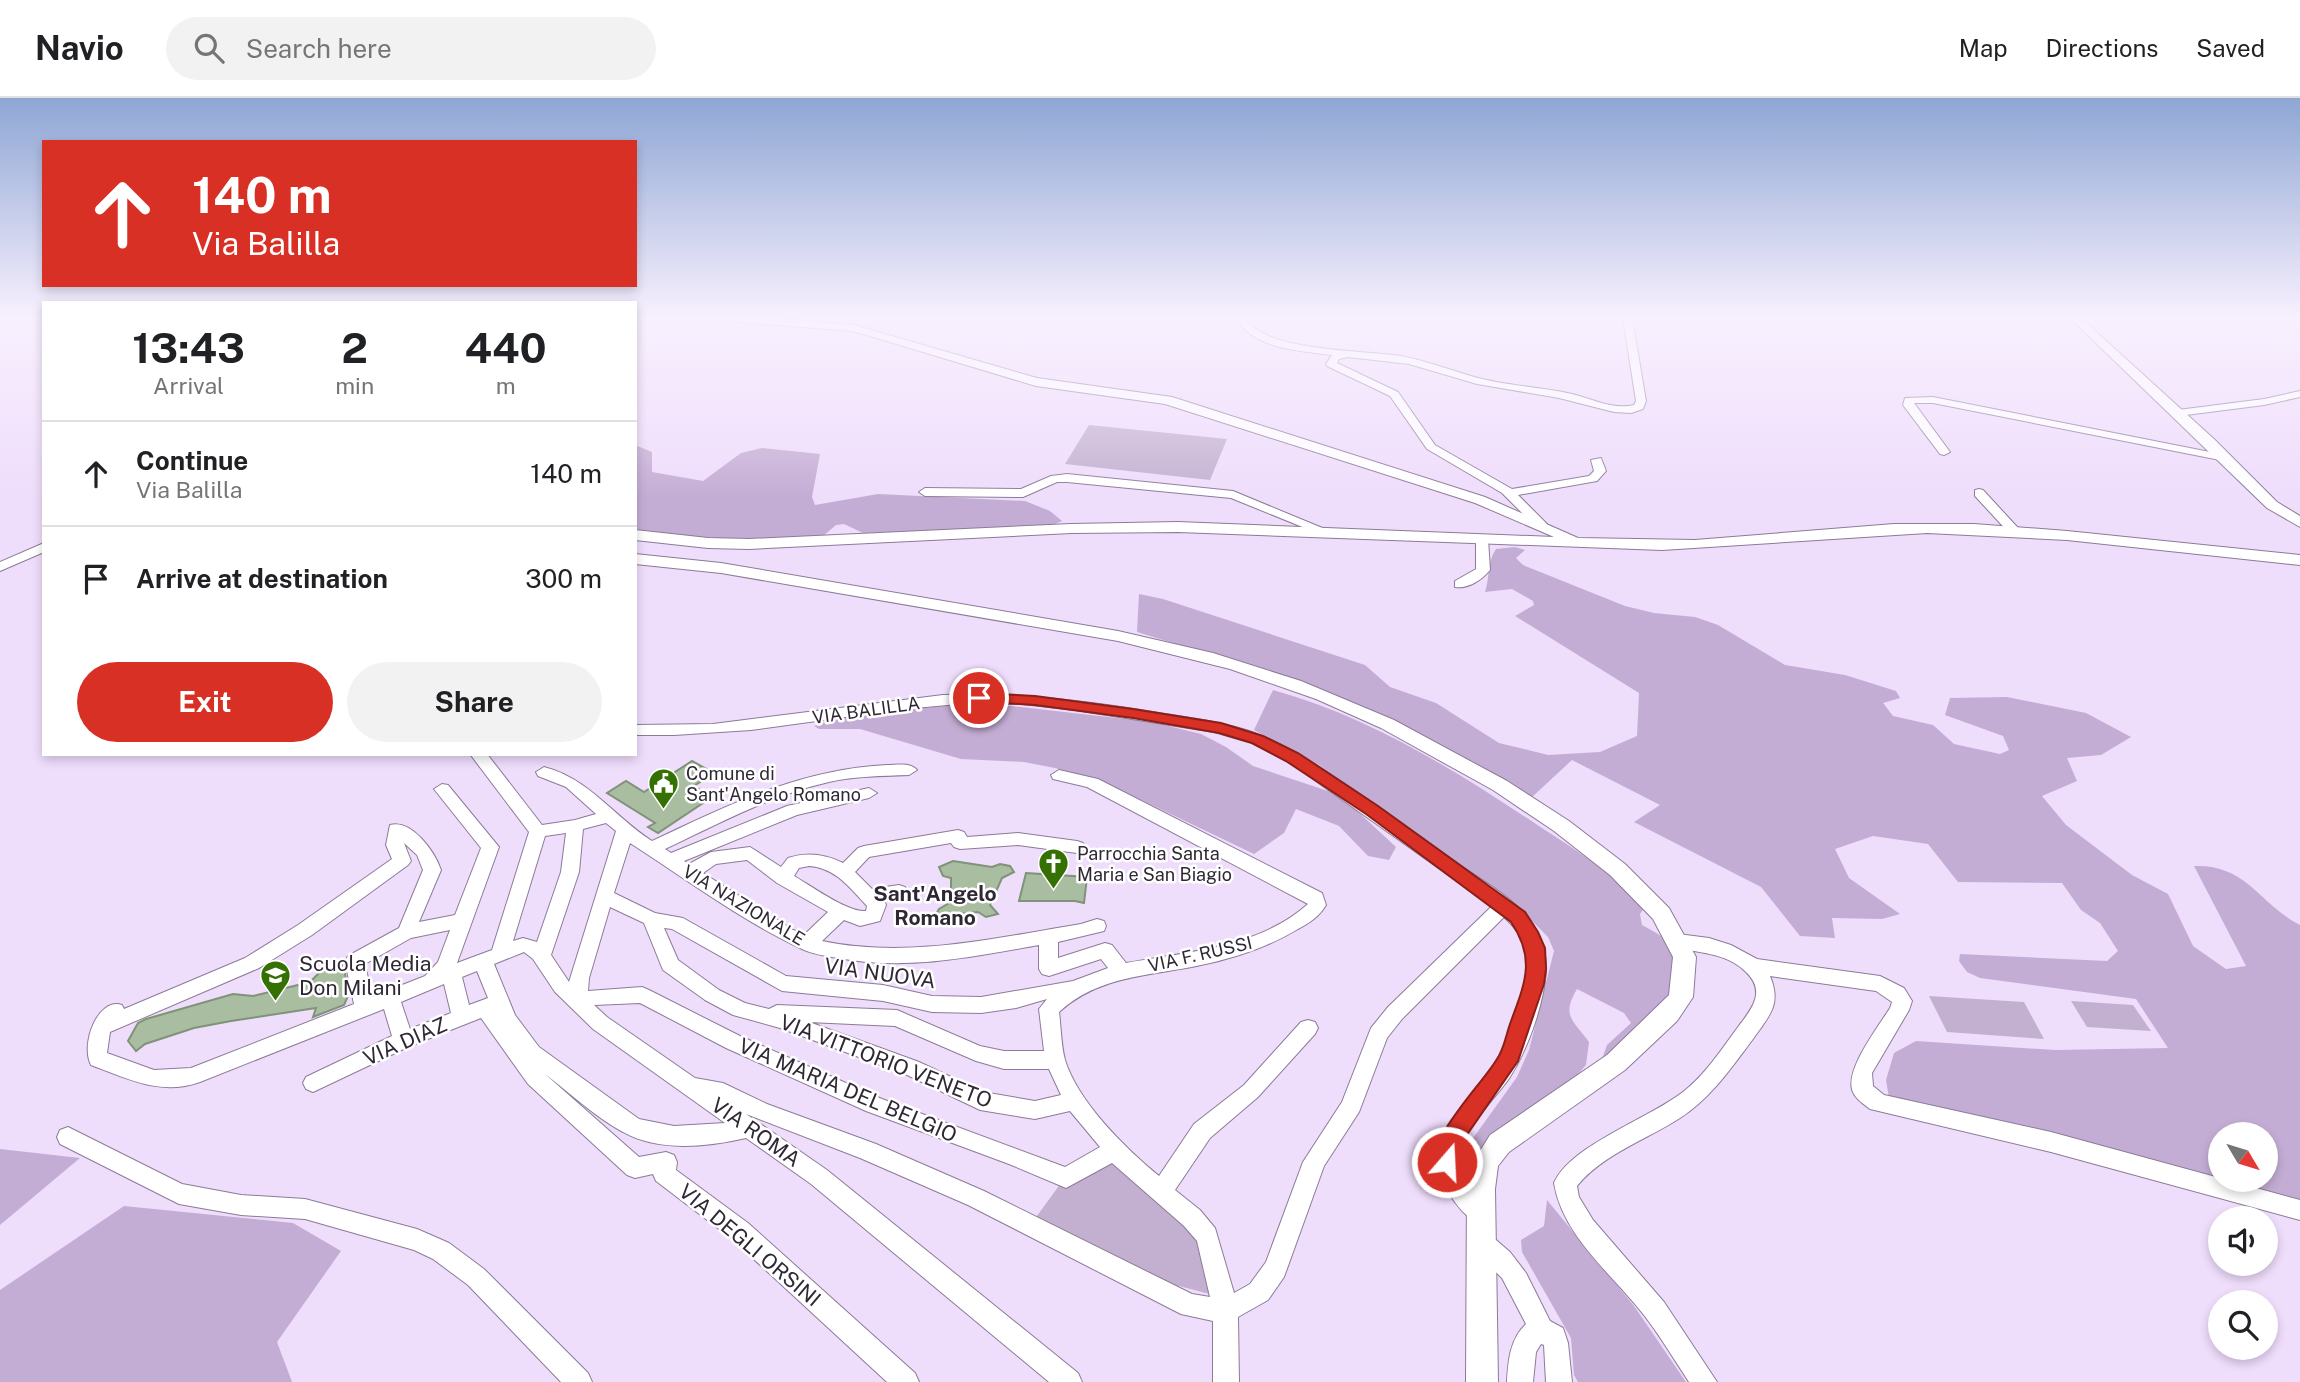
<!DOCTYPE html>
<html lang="en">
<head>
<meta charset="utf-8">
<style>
	body { margin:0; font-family:"Public Sans",sans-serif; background:#f2f2f2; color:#202124; height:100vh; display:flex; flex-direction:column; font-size:26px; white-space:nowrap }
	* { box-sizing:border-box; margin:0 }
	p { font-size:23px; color:#757577 }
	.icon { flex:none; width:38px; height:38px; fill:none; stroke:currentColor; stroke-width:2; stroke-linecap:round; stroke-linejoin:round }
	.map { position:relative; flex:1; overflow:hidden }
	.sheet { position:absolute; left:42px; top:203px; width:595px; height:455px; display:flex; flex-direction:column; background:#fff; border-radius:0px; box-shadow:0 4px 10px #0003 }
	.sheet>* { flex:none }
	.hud { position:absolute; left:42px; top:42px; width:595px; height:147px; border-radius:0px; box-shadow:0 4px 10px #0003; background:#d93025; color:#fff; overflow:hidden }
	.needle { width:46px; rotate:128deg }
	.tools { position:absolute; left:2208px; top:1024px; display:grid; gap:14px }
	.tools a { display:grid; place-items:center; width:70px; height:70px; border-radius:50%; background:#fff; box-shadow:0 4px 10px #0003; font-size:35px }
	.pin { position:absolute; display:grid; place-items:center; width:60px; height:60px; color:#fff; margin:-30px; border:4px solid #fff; border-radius:50%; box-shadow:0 2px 7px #0007 }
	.me { position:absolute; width:77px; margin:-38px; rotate:19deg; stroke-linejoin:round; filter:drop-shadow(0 0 5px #0008) }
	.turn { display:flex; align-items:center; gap:24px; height:147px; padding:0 35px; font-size:32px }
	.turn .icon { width:91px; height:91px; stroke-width:2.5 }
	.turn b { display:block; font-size:49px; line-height:60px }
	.eta { display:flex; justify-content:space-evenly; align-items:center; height:119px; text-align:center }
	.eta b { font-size:42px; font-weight:700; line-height:49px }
	.primary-button { display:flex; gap:14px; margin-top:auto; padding:14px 35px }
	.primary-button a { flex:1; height:80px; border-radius:42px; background:#d93025; color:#fff; font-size:28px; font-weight:700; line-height:80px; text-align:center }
	.primary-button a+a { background:#f2f2f2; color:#202124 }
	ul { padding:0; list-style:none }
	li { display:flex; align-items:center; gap:21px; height:105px; padding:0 35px; border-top:2px solid #e0e0e0 }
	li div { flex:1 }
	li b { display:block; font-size:26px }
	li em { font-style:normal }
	header { display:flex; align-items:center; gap:42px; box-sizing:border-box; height:98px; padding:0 35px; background:#fff; border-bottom:2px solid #e0e0e0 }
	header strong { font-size:33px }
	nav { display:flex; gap:38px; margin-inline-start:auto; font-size:24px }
	.search { width:490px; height:63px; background:#f2f2f2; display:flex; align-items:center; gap:18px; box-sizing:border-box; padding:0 24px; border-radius:38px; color:#757577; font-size:26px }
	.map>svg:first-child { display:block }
	.green { fill:#c3b0d0 }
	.forest { fill:#c4add4; fill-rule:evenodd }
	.building { fill:#a9bda1; stroke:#809378; stroke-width:2 }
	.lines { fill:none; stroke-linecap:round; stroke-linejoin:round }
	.minor-casing { stroke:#8b7b97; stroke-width:2 }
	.tertiary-casing { stroke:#8b7b97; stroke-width:2 }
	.minor { fill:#fff; fill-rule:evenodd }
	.tertiary { fill:#fff; fill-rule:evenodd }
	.route { fill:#d93025; stroke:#8d1f18; stroke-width:2 }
	.labels { text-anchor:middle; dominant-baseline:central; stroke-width:5; stroke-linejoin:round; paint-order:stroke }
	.street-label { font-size:18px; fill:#2f2834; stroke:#fff }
	.poi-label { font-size:18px; fill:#2f2834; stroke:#fff; text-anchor:start }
	.quarter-label { font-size:21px; font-weight:bold; fill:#2f2834; stroke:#fff }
	.near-poi-label { font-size:21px; fill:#2f2834; stroke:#fff; text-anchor:start }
	.near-street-label { font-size:21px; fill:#2f2834; stroke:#fff }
</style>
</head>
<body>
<header>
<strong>Navio</strong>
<div class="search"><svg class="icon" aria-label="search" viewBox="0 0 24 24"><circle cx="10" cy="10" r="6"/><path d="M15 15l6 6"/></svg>Search here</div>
<nav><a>Map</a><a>Directions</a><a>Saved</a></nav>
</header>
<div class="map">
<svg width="2300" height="1284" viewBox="0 0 2300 1284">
	<rect width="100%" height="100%" fill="#efddfc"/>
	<g class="green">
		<polygon points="1089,327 1227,341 1210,382 1065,366"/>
		<polygon points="1929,898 2024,904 2044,941 1947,934"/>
		<polygon points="2071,903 2133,907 2151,933 2087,929"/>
		<polygon points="1114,1057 1193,1127 1217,1198 1179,1188 1166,1191 1034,1122 1061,1085"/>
	</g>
	<g class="forest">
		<polygon points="635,347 652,354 652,374 703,383 741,355 762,350 820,356 812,399 815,407 878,396 1025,403 1050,413 1062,423 1048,429 863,435 844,426 836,427 823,438 721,444 635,431"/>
		<path d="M1515 449 1525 452 1516 460 1523 467 1625 508 1654 515 1695 519 1718 527 1785 567 1845 577 1896 593 1900 600 1883 605 1893 618 1933 627 1954 646 2000 656 2009 652 2003 638 1945 617 1950 600 2007 599 2086 615 2131 639 2101 657 2067 660 2077 683 2042 698 2066 727 2132 777 2168 796 2193 848 2226 871 2246 868 2194 768C2247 766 2259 806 2300 827V1105L1889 1000 1886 982 1894 955 1916 943 2055 952 2168 950 2136 901 1980 880 1967 874 1959 863 1960 856 2107 863 2118 853 2100 825 2081 812 2062 785 1958 784 1928 746 1873 738 1835 751 1849 780 1900 816 1882 821 1832 820 1835 840 1800 838 1761 789 1634 724 1660 707 1572 662 1531 700 1360 608 1278 577 1137 534 1139 496 1163 501 1365 567 1390 589 1436 605 1499 645 1548 657 1600 654 1637 638 1639 595 1515 518 1534 507 1533 503 1512 491 1485 494C1490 479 1487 464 1496 451ZM2221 1036H2266V1082H2221Z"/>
		<path d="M1273 592C1371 619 1456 673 1539 728 1577 753 1615 776 1644 810L1640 816 1642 827C1685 850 1680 855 1674 900L1602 961 1607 947 1631 925 1624 915 1577 891C1561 918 1573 922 1589 944L1586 967 1566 990 1477 1061 1471 1060 1466 1050 1517 979 1529 952 1554 853 1548 839 1527 818 1319 667 1254 632Z"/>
		<polygon points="943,608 1012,608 1152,624 1201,636 1226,649 1253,668 1340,697 1396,749 1389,762 1368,758 1339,728 1296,711 1284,735 1254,756 1133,698 1097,683 1055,670 1024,664 961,661 860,631 819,631 814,628 839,619"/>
		<polygon points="0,1051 80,1060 0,1127"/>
		<polygon points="1547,1102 1634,1208 1686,1284 1578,1284 1574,1277 1571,1240 1522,1154 1521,1142 1544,1128"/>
		<polygon points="124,1108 293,1125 341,1153 277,1244 292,1284 0,1284 0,1192"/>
	</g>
	<g class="building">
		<polygon points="692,663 714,675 694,688 712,699 658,735 648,729 655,725 607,695 626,683 644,694"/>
		<polygon points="953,763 992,769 1000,766 1010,768 1014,774 1002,780 990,807 998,816 986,819 978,814 958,816 947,822 936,816 939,811 951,804 951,780 943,778 939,769"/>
		<polygon points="1026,775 1087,779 1084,805 1075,803 1019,803"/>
		<polygon points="343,866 349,896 344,907 313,919 316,910 231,923 194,930 145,946 136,953 128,943 138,925 146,921 233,896 253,898 310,884 321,873"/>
	</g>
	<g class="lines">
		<defs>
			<g id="minor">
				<path d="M1236 220H1245C1265 254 1363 252 1401 258 1427 263 1452 273 1478 280 1509 288 1541 289 1572 296 1593 301 1613 312 1634 307L1636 303 1623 220H1632L1646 303 1643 311 1631 315 1614 314 1559 300 1477 286 1409 266 1348 259 1339 261 1337 265 1398 294 1435 347 1512 391 1589 378 1594 373 1591 362 1601 360 1606 373 1597 383 1518 397 1547 426V432H1539L1502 395 1427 351 1390 298 1327 268 1326 266 1332 257C1300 253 1253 251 1236 220Z"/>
				<polygon points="2300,293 2300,299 2264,307 2178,318 2173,315 2178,312 2264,301"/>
				<polygon points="1933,299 2225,357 2231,360 2225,363 1933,305 1914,305 1950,354 1944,357 1940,356 1903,307 1905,300"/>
				<polygon points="1067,376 1233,393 1332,434 1330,437 1322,437 1231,400 1067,384 1057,384 1023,399 925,398 919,394 925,390 1021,391 1051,378"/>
				<polygon points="1979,391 1983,392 2019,431 2019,437 2011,437 1975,398 1975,392"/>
				<path d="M1482 437 1488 441 1490 472C1482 482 1468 491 1455 489V483L1476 471V441Z"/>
				<polygon points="44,445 44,454 0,473 0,464"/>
				<path d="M996 596C1050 599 1105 606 1159 615 1190 620 1222 624 1252 634 1283 645 1309 662 1336 680 1376 706 1414 734 1453 762 1478 781 1508 795 1528 820 1540 836 1547 854 1546 874 1543 909 1528 950 1510 979 1493 1005 1454 1035 1460 1069 1464 1088 1485 1098 1492 1116L1489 1123 1481 1127C1467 1121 1455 1106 1448 1093 1442 1082 1435 1070 1436 1057 1439 1029 1466 1006 1482 985 1504 955 1533 893 1526 855 1524 840 1515 829 1504 819L1402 921 1387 940 1359 1014 1324 1068 1284 1179 1268 1202 1238 1219 1239 1284H1213V1223L1181 1216 968 1107 860 1060 746 1016 827 1072 1078 1275 1082 1284H1049L811 1086 746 1040C708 1049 658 1054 623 1034 595 1019 570 995 545 976L639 1059 666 1054 674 1057 677 1064 676 1072 748 1125 915 1275 919 1284H887L732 1141 656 1083 653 1076 635 1080 627 1077 528 986 481 920 410 948 313 994 306 991 303 985 306 979 392 938 384 911 200 984C161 998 128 981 91 967 80 946 98 899 122 907L124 911 245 860 298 827 392 761 386 747 390 727C412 721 435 754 441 772L419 824 455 817 481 750 434 691 442 686 448 687 499 749 457 865 492 852 529 734 470 656H487L542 727 575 722 596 716 566 689 538 678 536 674 544 669C590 681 613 718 652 743 728 707 801 671 887 667 897 667 910 664 917 672L909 677C882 678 855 678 829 684 771 697 718 726 665 751L671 755 787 708 869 690 877 695 869 700 797 717 684 763 689 766 711 754 750 749 781 769 788 760C806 754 825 756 843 765L858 750 864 748 958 732 964 734 967 739 1018 735 1077 743 1083 745 1086 749 1083 753 1077 755 1018 747 960 751 954 749 951 745 869 759 855 774 872 791 899 787 905 789 908 794 905 799 884 802 886 807 880 823 860 828 844 822 822 843C909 861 995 840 1081 826L1097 821 1104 823 1106 828 1104 833 1058 844V860L1105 845 1112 847 1126 865C1187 854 1259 850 1308 806L1087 689 1053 681 1051 677 1059 672 1098 681 1322 795 1326 807C1319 819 1309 825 1298 831 1268 849 1235 860 1201 867 1151 878 1099 877 1059 914 1061 929 1061 947 1065 962 1078 1004 1126 1051 1159 1078L1194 1026 1244 987 1301 924 1308 922 1315 924 1318 930 1315 936 1258 999 1210 1040 1175 1092 1200 1112 1215 1130 1234 1195 1250 1186 1266 1164 1303 1064 1342 1004 1371 930 1388 909 1492 808 1292 666 1252 645 1214 634 1075 612 1022 606 969 605 904 611 751 632 674 637H635V627L713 626 943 597ZM606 725 616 733 569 884 551 857 579 774 583 731ZM566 735 561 774 537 844 523 840 513 843 545 738ZM404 745 417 757 423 772 399 830 348 858 345 863 354 906 191 970 154 972 107 955 110 934 259 870 312 837 408 767 411 763ZM630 745C686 781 742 823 802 851 812 856 826 858 838 860 905 873 973 859 1039 847V871L1042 876 1049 878 1101 861 1108 870 1073 883 981 899 932 898 883 887 786 878 683 820 655 815 614 795ZM747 762 777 785 828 814 805 836 793 832 703 775 716 766ZM809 768C836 770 850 790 867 808L866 813C848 815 810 787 794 778L799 770ZM610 809 644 825 663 872 705 902 733 917 780 930 905 976 980 1012 1035 1021 1070 1013 1100 1049 1065 1069 882 1001 740 938 649 892 642 889 588 893 589 880ZM664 830 672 831 782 893 883 903 932 914 981 915 1016 910 1047 901 1039 911 1044 953H1004L980 948 897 912 777 907 769 911 745 905 719 892 678 862ZM450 832 438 864 425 878 372 899 365 866 411 840ZM524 854 533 861 555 894 593 931 725 1025 674 1028 639 1021 539 949 515 917 494 866ZM477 873 488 900 469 907 462 879ZM444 886 451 915 410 931 401 904ZM640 905 726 950 866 1013 1009 1066 1066 1090 1112 1065 1184 1128 1197 1143 1210 1199 1192 1196 984 1093 876 1046 767 1006 723 985 695 980 607 919 594 907ZM809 924 895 928 976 963 1004 971H1049L1061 997 1035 1003 983 994 919 964Z"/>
				<path d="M1678 836 1709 840 1731 847 1757 861 1880 878 1904 890 1912 903 1909 912 1872 975 1873 988 1884 997 2051 1034 2300 1102V1122L2051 1054 1870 1011C1865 1007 1857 1002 1854 996 1841 976 1879 928 1890 910L1892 904 1876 893 1770 878C1782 907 1769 918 1753 941 1731 970 1711 1000 1680 1020 1646 1042 1603 1056 1577 1088L1579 1099 1593 1122 1664 1204 1717 1284H1689C1675 1263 1662 1241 1647 1221 1615 1178 1563 1140 1554 1085 1571 1047 1648 1021 1683 994 1705 977 1721 952 1738 929 1751 912 1767 894 1746 874 1725 853 1697 856 1671 848L1669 843 1671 838Z"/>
				<polygon points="68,1029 182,1086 241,1097 305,1101 417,1131 449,1145 484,1171 588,1275 592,1284 561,1284 468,1187 433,1161 414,1152 305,1121 241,1117 179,1106 60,1046 57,1039 60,1032"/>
				<path d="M1481 1133 1489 1136 1510 1154 1526 1175 1550 1223 1563 1230 1568 1245 1572 1284H1546L1544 1247 1541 1246 1536 1254 1533 1284H1507C1508 1263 1510 1241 1526 1226L1502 1180 1473 1152 1469 1144 1473 1136Z"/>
			</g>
			<g id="tertiary">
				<polygon points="721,220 765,220 854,227 1037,280 1172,299 1485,399 1578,440 1695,442 1894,426 1974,426 2067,433 2300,457 2300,467 2067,442 1927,435 1662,452 1178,434 1071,435 749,451 708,450 635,442 635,432 708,440 749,441 1071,426 1178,424 1554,439 1475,405 1165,306 1036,288 853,233 727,223"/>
				<polygon points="2070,220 2081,220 2215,342 2277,404 2300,418 2300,429 2267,410"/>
				<polygon points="635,456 721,465 1118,533 1213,555 1301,583 1394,622 1507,683 1569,723 1625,766 1669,810 1696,859 1693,899 1677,923 1625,972 1509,1054 1498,1068 1495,1091 1498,1284 1466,1284 1467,1091 1472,1066 1490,1037 1607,957 1669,897 1673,859 1653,821 1610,777 1554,733 1493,692 1381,630 1316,601 1230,571 1118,543 721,475 635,466"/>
			</g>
		</defs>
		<use href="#minor" class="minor-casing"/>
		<use href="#tertiary" class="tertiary-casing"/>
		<use href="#minor" class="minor"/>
		<use href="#tertiary" class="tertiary"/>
	</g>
	<linearGradient id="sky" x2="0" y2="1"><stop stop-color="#8ea6d4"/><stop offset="0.55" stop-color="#f8f0fe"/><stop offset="1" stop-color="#f8f0fe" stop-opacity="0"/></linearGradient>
	<rect width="2300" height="399" fill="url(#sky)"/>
	<path class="route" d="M979 595 1035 598 1133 611 1221 625 1263 638 1298 655 1378 708 1525 814 1538 834 1545 850 1546 871 1544 886 1518 963 1462 1044 1455 1071 1447 1074 1439 1071C1424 1041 1482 987 1497 961 1504 951 1506 937 1510 926 1524 887 1537 862 1511 824L1366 716 1286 663 1252 645 1219 635 1133 620 1035 607 974 603 972 600 974 597Z"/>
	<defs>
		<symbol id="civic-pin" viewBox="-11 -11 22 30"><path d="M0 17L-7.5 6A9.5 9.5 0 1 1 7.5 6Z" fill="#347002" stroke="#fff"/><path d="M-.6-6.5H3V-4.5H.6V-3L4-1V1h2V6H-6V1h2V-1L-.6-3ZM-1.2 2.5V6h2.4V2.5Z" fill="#fff"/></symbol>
		<symbol id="church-pin" viewBox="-11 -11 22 30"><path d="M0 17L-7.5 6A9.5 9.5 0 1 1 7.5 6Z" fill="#347002" stroke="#fff"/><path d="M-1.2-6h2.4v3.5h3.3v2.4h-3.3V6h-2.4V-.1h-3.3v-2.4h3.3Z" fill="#fff"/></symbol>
		<symbol id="school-pin" viewBox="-11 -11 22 30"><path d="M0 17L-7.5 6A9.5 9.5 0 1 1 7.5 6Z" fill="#347002" stroke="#fff"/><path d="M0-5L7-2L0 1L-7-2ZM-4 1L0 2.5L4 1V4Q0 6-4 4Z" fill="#fff"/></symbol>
	</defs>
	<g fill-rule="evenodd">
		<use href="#civic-pin" x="646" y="668" width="35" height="47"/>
		<use href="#church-pin" x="1036" y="748" width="35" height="47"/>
		<use href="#school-pin" x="258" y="860" width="35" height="47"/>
	</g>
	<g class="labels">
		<g class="street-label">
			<text transform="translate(866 612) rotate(-8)">VIA BALILLA</text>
			<text transform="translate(744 807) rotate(31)">VIA NAZIONALE</text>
			<text transform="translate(1200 856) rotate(-13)">VIA F. RUSSI</text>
		</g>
		<g class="poi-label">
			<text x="686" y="675">Comune di<tspan x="686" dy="21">Sant'Angelo Romano</tspan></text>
			<text x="1077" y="755">Parrocchia Santa<tspan x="1077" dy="21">Maria e San Biagio</tspan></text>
		</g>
		<g class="quarter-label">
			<text x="935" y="795">Sant'Angelo<tspan x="935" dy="24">Romano</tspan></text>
		</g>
		<g class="near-poi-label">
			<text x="299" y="865">Scuola Media<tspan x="299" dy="24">Don Milani</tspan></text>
		</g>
		<g class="near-street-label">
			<text transform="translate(880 875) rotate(8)">VIA NUOVA</text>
			<text transform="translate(405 943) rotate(-24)">VIA DIAZ</text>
			<text transform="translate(886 963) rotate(21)">VIA VITTORIO VENETO</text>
			<text transform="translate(848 992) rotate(23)">VIA MARIA DEL BELGIO</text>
			<text transform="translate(756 1034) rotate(35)">VIA ROMA</text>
			<text transform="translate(750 1147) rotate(40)">VIA DEGLI ORSINI</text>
		</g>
	</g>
</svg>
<div class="tools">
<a><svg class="needle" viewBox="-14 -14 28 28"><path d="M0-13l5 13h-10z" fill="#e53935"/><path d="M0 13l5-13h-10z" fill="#757577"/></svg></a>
<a><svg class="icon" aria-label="sound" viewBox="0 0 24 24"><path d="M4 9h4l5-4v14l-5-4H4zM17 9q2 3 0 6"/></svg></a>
<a><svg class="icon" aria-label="search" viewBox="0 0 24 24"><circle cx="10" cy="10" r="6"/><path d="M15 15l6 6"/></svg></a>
</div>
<div class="pin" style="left:979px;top:600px;background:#d93025"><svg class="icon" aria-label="arrive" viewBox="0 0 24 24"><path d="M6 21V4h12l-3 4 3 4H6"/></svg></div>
<svg class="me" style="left:1447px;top:1064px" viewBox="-20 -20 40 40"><circle r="17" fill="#d93025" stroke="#fff" stroke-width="3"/><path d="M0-11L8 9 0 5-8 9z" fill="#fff"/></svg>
<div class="hud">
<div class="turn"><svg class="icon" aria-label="ahead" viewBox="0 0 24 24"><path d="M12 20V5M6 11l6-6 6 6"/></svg><div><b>140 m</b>Via Balilla</div></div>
</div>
<section class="sheet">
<div class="eta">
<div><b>13:43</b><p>Arrival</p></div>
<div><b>2</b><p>min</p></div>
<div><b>440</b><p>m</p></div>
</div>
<ul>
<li><svg class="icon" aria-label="ahead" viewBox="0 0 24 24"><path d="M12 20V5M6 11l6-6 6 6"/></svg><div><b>Continue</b><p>Via Balilla</p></div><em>140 m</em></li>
<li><svg class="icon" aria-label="arrive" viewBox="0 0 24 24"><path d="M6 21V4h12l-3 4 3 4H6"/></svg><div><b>Arrive at destination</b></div><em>300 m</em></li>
</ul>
<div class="primary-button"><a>Exit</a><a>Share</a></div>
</section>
</div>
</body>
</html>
